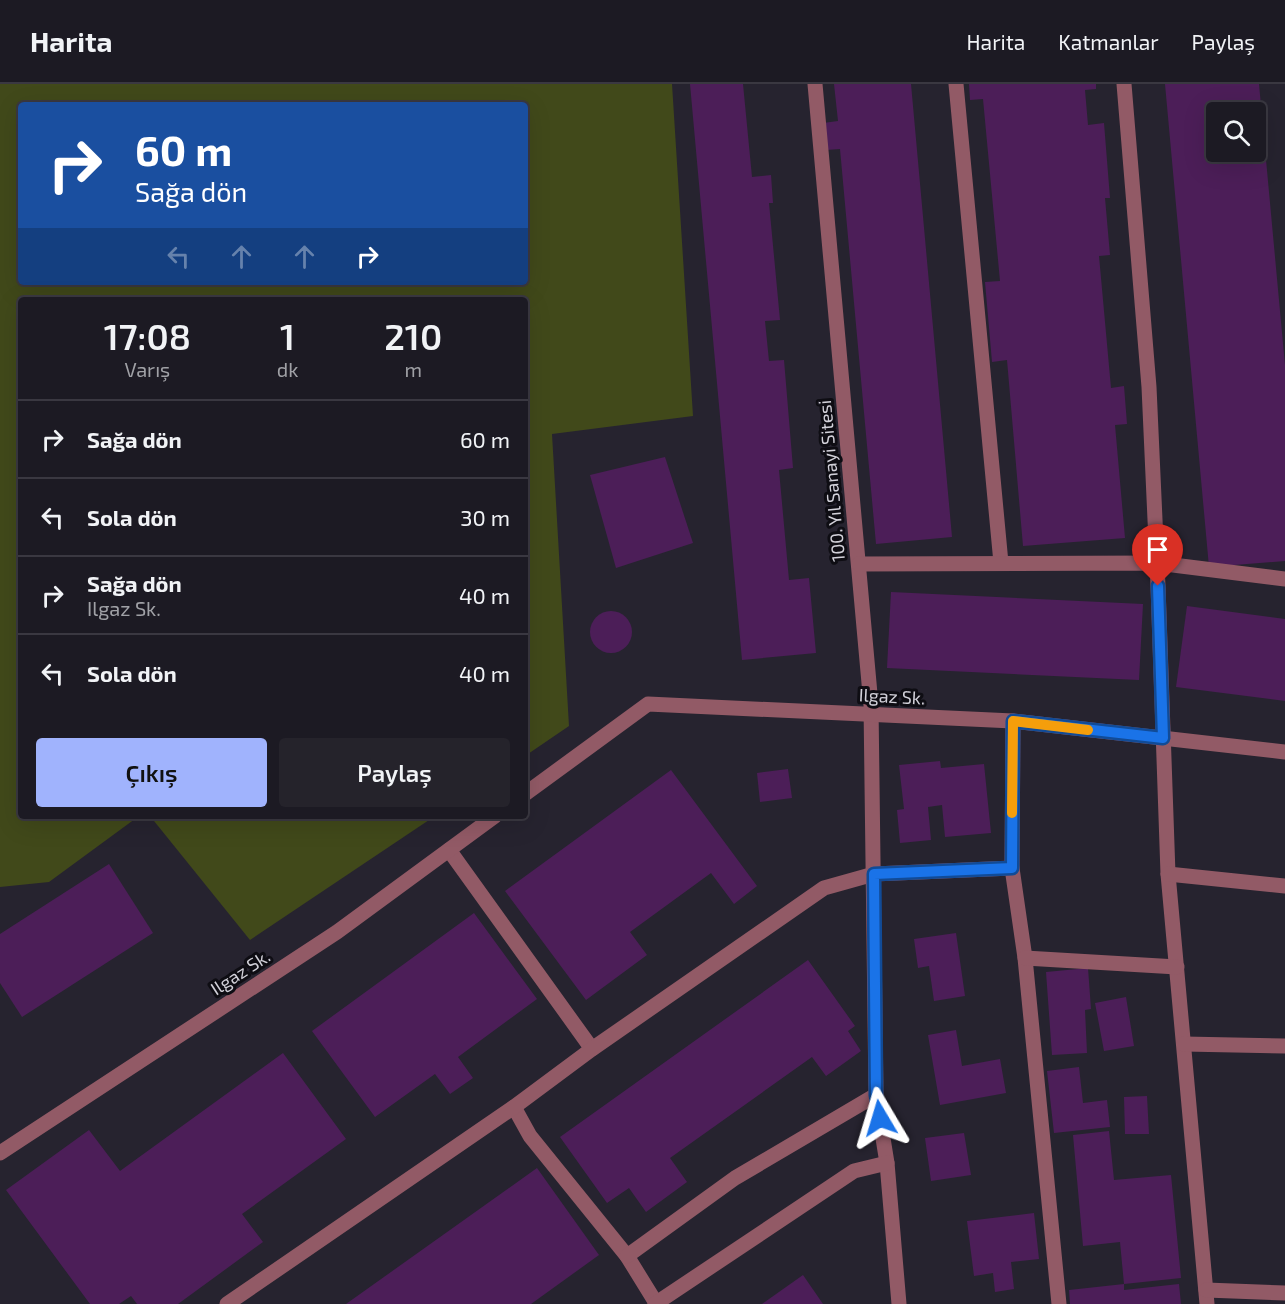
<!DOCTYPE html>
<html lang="tr">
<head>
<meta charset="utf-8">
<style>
	body { margin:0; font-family:"Exo 2",sans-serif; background:#25232b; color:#f1f3f6; height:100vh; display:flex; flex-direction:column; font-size:22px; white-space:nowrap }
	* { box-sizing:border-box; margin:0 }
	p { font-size:20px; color:#a0a1a6 }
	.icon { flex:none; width:33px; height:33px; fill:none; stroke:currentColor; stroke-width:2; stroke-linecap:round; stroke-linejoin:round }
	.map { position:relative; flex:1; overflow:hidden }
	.panel { position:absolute; left:18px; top:213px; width:510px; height:522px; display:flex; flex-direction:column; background:#1c1a23; border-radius:6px; box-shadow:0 6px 24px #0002,0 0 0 2px #3a3841 }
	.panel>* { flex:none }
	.top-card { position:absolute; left:18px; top:18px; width:510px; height:183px; border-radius:6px; box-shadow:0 6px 24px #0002,0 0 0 2px #3a3841; background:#1a4fa0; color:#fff; overflow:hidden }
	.buttons { position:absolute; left:1206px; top:18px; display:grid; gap:12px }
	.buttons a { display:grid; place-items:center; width:60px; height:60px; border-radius:6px; background:#1c1a23; box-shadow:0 6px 24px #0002,0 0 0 2px #3a3841; font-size:30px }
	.pin { position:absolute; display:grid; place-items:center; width:51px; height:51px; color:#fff; margin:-62px -26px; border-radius:50% 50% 50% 0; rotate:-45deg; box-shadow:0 0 6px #0007 }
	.pin .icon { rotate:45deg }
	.me { position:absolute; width:66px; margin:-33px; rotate:353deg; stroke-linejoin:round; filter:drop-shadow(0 0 4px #0008) }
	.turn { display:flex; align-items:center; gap:21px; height:126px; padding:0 18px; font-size:27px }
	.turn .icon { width:78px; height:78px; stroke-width:2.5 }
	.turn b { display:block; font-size:42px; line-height:51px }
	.lanes { display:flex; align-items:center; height:57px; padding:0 18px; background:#0003; justify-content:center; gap:30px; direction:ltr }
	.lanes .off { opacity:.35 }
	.eta { display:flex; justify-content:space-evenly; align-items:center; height:102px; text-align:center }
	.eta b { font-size:36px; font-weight:600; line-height:42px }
	.primary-button { display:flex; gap:12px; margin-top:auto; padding:12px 18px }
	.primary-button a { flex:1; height:69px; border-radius:6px; background:#a0b3fd; color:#111; font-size:24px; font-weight:600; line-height:69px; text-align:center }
	.primary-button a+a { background:#25232b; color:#f1f3f6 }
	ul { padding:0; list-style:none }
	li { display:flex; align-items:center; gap:18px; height:78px; padding:0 18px; border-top:2px solid #3a3841 }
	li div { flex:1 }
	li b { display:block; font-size:22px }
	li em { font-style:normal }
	header { display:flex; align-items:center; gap:36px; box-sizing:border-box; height:84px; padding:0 30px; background:#1c1a23; border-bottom:2px solid #3a3841 }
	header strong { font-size:28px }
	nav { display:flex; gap:33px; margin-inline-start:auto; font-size:21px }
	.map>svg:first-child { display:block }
	.green { fill:#41491a; fill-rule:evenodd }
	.building { fill:#4c1e58; fill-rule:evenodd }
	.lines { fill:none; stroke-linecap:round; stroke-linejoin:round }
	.minor { stroke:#925a66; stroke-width:15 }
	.route-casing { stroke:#114b97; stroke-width:15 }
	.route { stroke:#1a73e8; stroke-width:10 }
	.slow { stroke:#f59e0b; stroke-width:10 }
	.labels { text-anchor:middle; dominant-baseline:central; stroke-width:6; stroke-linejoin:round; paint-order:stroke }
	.street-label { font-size:18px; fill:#d2d1d9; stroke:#0e0d13 }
</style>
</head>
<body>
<header>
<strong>Harita</strong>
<nav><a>Harita</a><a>Katmanlar</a><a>Paylaş</a></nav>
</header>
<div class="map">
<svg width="1285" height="1220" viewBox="0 0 1285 1220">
	<rect width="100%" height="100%" fill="#26232f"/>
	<g class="green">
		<path d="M0 0H672L693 332 552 350 569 642 525 672V216H21V732H139L49 798 0 803ZM21 21H525V198H21Z"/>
		<polygon points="150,732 435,732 250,856"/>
	</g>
	<g class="building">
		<polygon points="690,0 743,0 752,93 771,91 773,119 769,119 780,236 765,237 769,277 784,276 793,384 779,386 789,496 809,494 816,569 742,576"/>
		<polygon points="834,0 911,0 952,453 876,460 840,65 826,66 823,39 838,37"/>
		<polygon points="969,0 1096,0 1096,5 1085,6 1088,41 1104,39 1110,114 1105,114 1110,171 1099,172 1111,304 1124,302 1127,340 1115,341 1125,454 1023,462 1007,276 992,278 985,198 1000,197 983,15 970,16"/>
		<path d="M1165 0H1259L1285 281V477L1209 483ZM1216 28H1256V68H1216Z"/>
		<polygon points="665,373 693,459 616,484 590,391"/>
		<polygon points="891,508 1143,520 1139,596 887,584"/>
		<polygon points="1187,522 1285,535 1285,617 1176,603"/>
		<circle cx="611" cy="548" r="21"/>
		<polygon points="940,677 941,684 984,680 991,749 945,753 942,721 928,723 931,756 900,759 897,726 904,725 899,681"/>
		<polygon points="788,685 792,714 760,718 757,689"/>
		<polygon points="671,686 757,802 734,820 711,789 630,848 647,871 586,916 505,807"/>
		<polygon points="109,780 153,849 22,933 0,899 0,850"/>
		<polygon points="474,829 537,915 458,973 473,994 450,1010 435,990 375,1033 312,947"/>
		<polygon points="956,849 965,912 934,917 929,882 918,884 914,855"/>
		<polygon points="808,876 855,942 848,947 861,967 826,992 812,973 670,1074 687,1098 646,1128 629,1104 607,1119 560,1053"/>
		<polygon points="1088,884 1091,925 1085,926 1087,969 1052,971 1046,888"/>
		<polygon points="1126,913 1134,962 1104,967 1095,919"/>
		<polygon points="956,946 962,982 1000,975 1006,1009 940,1021 928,951"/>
		<polygon points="283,969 346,1055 242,1130 263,1158 178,1220 137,1220 131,1212 119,1220 90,1220 6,1106 89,1046 120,1087"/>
		<polygon points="1079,983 1083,1019 1107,1016 1110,1043 1054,1049 1047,987"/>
		<polygon points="1147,1012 1149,1050 1125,1050 1124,1013"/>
		<polygon points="1109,1047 1114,1096 1171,1091 1181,1194 1124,1200 1120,1158 1083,1162 1073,1051"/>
		<polygon points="964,1049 971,1091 931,1097 925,1054"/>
		<polygon points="537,1084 599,1171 531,1220 346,1220"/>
		<polygon points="1034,1129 1039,1175 1011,1178 1014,1205 995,1208 993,1189 974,1192 967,1137"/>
		<polygon points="803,1191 823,1220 762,1220"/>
		<polygon points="1124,1200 1124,1206 1179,1200 1181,1220 1070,1220 1069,1206"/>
	</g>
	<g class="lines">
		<g class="minor">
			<polyline points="815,0 871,621 876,1011 887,1079 899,1220"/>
			<polyline points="956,0 1001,479"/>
			<polyline points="1124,0 1149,303 1158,502 1168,790 1207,1220"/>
			<polyline points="859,480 1157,479 1285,495"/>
			<polyline points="1013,637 1012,784 1025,874 1059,1220"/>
			<polyline points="525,710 648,620 1013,637 1285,668"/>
			<polyline points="449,766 592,965"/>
			<polyline points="1168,790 1285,802"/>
			<polyline points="1025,874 1177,883"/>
			<polyline points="1184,960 1285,962"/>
			<polyline points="514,1023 530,1052 627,1172 656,1219"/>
			<polyline points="0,1069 337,848 495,732"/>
			<polyline points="627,1172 735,1094 876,1011"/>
			<polyline points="1206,1206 1285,1209"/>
			<polyline points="227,1220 514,1023 592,965 824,804 874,790 1012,784"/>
			<polyline points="655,1220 854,1087 887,1079"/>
		</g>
	</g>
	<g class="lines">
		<defs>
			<polyline id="route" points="880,1034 876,1011 874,790 1012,784 1013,637 1163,654 1158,502"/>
		</defs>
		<use href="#route" class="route-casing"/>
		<use href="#route" class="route"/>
		<polyline class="slow" points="1012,729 1013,637 1088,646"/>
	</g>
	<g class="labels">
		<g class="street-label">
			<text transform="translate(831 397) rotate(-95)">100. Yıl Sanayi Sitesi</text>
			<text transform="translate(892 612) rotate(3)">Ilgaz Sk.</text>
			<text transform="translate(240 888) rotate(-33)">Ilgaz Sk.</text>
		</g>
	</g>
</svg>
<div class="buttons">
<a><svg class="icon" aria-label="search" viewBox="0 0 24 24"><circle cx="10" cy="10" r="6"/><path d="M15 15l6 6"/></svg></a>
</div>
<div class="pin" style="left:1158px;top:502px;background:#d93025"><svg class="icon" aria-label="arrive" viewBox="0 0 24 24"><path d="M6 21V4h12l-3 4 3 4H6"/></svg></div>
<svg class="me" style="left:880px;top:1034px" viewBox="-20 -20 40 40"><path d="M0-17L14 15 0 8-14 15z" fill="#1a73e8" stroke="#fff" stroke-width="4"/></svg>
<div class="top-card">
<div class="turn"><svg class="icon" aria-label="right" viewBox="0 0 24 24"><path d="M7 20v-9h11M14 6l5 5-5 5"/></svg><div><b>60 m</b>Sağa dön</div></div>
<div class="lanes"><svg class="icon off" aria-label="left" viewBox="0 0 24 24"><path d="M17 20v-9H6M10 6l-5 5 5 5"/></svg><svg class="icon off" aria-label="ahead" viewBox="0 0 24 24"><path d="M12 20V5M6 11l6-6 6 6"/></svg><svg class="icon off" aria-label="ahead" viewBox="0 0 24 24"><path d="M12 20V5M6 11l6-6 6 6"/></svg><svg class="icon" aria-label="right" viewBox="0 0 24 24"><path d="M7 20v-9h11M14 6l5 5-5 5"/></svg></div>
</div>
<section class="panel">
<div class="eta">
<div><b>17:08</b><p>Varış</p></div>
<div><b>1</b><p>dk</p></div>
<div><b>210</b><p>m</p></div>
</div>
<ul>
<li><svg class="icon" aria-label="right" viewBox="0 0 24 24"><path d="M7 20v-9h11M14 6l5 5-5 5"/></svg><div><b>Sağa dön</b></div><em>60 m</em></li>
<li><svg class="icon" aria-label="left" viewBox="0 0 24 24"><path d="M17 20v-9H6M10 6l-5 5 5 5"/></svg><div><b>Sola dön</b></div><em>30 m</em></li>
<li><svg class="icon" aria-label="right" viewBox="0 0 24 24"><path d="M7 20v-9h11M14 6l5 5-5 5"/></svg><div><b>Sağa dön</b><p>Ilgaz Sk.</p></div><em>40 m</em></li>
<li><svg class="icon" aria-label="left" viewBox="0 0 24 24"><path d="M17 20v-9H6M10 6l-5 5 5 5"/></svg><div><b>Sola dön</b></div><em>40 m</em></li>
</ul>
<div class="primary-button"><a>Çıkış</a><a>Paylaş</a></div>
</section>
</div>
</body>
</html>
